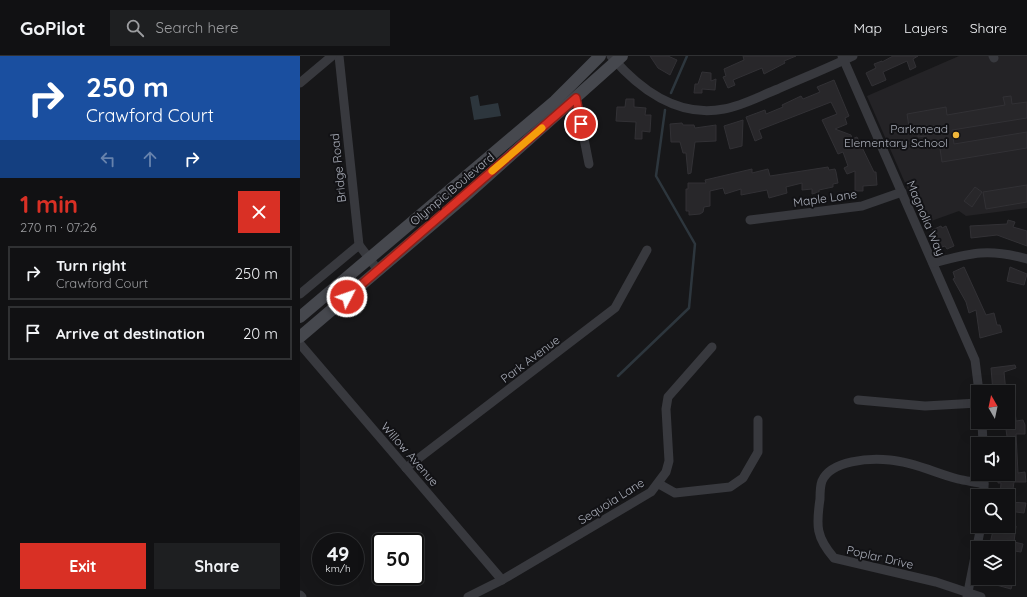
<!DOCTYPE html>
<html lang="en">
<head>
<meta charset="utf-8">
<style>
	body { margin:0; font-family:Quicksand,sans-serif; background:#1e1f21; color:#f1f3f6; height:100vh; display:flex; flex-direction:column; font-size:15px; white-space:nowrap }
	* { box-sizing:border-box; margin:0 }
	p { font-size:13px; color:#9c9da0 }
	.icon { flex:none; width:22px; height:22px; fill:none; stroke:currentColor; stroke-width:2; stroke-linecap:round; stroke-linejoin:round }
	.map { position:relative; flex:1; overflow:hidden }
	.details { display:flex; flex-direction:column; background:#111113; width:300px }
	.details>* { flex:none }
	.banner { background:#1a4fa0; color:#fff; overflow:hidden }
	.needle { width:26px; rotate:351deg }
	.fabs { position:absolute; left:671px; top:329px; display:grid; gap:8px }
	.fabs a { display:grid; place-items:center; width:44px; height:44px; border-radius:0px; background:#111113; box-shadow:0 4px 16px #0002,0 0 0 1px #303133; font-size:20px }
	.speed { position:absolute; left:12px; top:477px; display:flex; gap:8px; font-size:20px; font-weight:700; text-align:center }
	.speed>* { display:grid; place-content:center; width:52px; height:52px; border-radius:50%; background:#111113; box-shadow:0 4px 16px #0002,0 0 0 1px #303133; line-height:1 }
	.speed small { font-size:10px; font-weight:400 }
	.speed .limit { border:2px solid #111; border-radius:6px; background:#fff; color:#111 }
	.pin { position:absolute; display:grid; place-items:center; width:34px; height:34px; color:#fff; margin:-17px; border:2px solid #fff; border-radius:50%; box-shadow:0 1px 4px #0007 }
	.me { position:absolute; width:44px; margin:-22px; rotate:49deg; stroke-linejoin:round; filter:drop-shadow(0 0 3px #0008) }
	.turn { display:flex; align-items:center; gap:14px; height:84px; padding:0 20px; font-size:18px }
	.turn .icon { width:52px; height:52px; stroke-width:2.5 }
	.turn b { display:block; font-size:28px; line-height:34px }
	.lanes { display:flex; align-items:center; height:38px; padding:0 20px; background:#0003; justify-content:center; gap:20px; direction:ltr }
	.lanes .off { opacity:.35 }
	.round { display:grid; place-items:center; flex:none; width:42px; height:42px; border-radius:0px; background:#1e1f21 }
	.head { display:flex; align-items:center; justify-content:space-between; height:68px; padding:0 20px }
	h1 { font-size:24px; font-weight:800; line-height:30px; color:#d93025 }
	.cta { display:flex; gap:8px; margin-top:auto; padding:8px 20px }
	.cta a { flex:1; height:46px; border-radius:0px; background:#d93025; color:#fff; font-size:16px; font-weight:800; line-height:46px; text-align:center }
	.cta a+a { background:#1e1f21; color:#f1f3f6 }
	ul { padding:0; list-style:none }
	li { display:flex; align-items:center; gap:12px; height:54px; margin:0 8px 6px; padding:0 12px; border:2px solid #303133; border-radius:0px }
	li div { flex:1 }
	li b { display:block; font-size:15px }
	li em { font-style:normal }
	header { display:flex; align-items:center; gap:24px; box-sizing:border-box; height:56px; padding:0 20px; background:#111113; border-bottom:1px solid #303133 }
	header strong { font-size:19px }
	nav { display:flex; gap:22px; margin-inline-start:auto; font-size:14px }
	.search { width:280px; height:36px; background:#1e1f21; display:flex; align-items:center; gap:10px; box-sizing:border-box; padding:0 14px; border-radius:0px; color:#9c9da0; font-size:15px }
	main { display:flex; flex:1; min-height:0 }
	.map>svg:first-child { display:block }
	.built { fill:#242326 }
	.water { fill:#2d363d }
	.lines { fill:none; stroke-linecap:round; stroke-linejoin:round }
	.stream { stroke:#2d363d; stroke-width:2.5 }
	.building { fill:#28272a; stroke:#323135 }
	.street { stroke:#38393e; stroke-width:9 }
	.secondary { stroke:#46484e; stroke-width:12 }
	.route-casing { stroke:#8d1f18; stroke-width:10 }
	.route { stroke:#d93025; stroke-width:7 }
	.slow { stroke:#f59e0b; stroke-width:7 }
	.poi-dot { fill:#f0b639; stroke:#121215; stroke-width:1.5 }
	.labels { text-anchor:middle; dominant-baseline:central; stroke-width:4; stroke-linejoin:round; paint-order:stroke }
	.poi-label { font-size:12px; fill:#aaaeb9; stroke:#121215; text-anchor:end }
	.street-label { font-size:12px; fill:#aaaeb9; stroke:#121215 }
</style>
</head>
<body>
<header>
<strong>GoPilot</strong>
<div class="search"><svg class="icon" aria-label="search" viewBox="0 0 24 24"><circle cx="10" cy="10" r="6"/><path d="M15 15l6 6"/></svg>Search here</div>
<nav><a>Map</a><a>Layers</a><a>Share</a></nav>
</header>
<main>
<section class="details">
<div class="banner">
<div class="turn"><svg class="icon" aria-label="right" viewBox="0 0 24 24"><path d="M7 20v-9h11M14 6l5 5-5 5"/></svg><div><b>250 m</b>Crawford Court</div></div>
<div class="lanes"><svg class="icon off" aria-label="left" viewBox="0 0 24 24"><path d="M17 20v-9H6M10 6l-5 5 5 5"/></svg><svg class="icon off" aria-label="ahead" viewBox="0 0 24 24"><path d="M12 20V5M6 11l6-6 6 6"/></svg><svg class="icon" aria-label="right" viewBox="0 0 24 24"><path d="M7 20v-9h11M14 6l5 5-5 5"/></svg></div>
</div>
<div class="head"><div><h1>1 min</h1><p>270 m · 07:26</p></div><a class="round" style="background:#d93025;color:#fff"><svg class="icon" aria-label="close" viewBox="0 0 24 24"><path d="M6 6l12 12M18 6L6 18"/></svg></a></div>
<ul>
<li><svg class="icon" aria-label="right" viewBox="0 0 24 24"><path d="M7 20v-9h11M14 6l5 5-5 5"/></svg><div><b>Turn right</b><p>Crawford Court</p></div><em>250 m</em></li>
<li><svg class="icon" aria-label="arrive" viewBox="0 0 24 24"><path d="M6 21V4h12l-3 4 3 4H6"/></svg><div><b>Arrive at destination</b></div><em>20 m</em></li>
</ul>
<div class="cta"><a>Exit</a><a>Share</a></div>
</section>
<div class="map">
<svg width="727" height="541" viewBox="0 0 727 541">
	<rect width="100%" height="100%" fill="#171719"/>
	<polygon class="built" points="659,0 727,0 727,152 666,160 659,155 623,168 567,40"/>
	<polygon class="water" points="178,39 180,50 198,47 201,60 174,64 170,41"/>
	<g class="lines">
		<g class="stream">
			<polyline points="371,37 387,0"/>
			<polyline points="318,320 389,252 395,188 356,120 365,54"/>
		</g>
	</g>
	<g class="building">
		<polygon points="350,0 368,0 377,4 370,19 358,12"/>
		<polygon points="443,0 496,0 484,5 485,7 464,18 462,12 433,24 435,29 428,32 423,21 426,20 424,13 444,4"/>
		<polygon points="593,0 618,0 613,3 616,11 610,14 607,5 583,16 586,24 572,30 566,17 576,12 574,8 582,5 582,6"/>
		<polygon points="402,16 411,17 411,25 416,23 415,34 402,33 402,37 394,37 395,28 398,28"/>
		<polygon points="534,24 549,60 545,62 547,68 535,73 551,79 552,83 557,81 574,116 576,116 577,129 563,130 563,135 555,135 555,115 547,118 544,112 548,110 543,96 538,98 522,64 537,58 531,46 459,74 462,82 455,85 446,61 465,54 466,58 483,51 482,49 501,40 503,43 520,36 517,31"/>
		<polygon points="711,40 712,48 727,46 727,62 652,74 654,88 727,76 727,92 642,106 639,86 626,88 625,80 618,81 618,76 610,77 607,58 646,51 647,59 705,49 703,41"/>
		<polygon points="326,43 334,43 334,51 346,52 345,59 351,59 350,76 342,75 342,83 335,83 336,66 316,65 317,51 325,51"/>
		<polygon points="443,64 442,90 430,93 424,70"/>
		<polygon points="382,67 383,69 394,69 395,72 416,69 416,85 395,86 391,117 388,118 386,97 383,97 380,86 371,86 370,68"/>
		<polygon points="528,111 529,114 535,113 536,116 538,127 533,128 533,131 519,134 519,136 512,138 512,133 502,134 502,127 486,131 487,137 469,142 467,134 441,139 441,133 425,138 423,132 410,135 410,150 404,151 403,156 400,158 389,159 389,155 386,155 386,133 388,133 388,127 406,127 405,124 452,113 452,117 468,113 470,120"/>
		<polygon points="727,129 727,146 686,153 683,136"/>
		<polygon points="675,131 682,136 672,151 664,145"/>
		<polygon points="708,164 715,166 713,171 727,175 727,190 697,179 671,182 670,170 707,168"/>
		<polygon points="641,170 642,172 646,170 654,190 647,193 645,190 642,191 632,174"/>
		<polygon points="664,211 686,259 694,257 697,269 700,269 702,276 680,282 676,254 669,257 666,246 653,223 655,222 653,216"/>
		<polygon points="710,211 727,218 724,229 707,225"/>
		<polygon points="715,309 716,312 704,316 706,336 693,336 691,312"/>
		<polygon points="708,344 714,344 716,365 723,364 725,369 725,378 716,378 718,417 725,416 726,426 714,426 712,440 700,440 701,427 698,427 698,418 708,418 708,388 705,366 708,366"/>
		<polygon points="708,446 726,447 724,457 708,455"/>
		<polygon points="708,468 716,470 714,486 723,488 721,496 708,494 708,492 689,492 694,470 708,470"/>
		<polygon points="678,522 714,522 711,533 678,524"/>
	</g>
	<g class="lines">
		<g class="street">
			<polyline points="39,0 59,189 78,214"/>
			<path d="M311 0C339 33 378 62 424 53 442 50 460 40 478 33 503 22 528 12 553 0"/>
			<polyline points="542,0 675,304 679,336"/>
			<polyline points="693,0 694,2"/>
			<polyline points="0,27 32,0"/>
			<polyline points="276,42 289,108"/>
			<polyline points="450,164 562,150 602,136"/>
			<path d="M633 207C671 197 688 192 727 203"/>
			<polyline points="0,238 59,189"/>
			<polyline points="0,288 202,524"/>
			<polyline points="558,344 625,350 678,347"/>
			<polyline points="682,366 683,388"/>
			<polyline points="106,412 315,252 347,194"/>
			<polyline points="359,428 375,437 430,431 443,422 458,396 458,364"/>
			<polyline points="684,440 684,418"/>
			<polyline points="0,539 2,541"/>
			<polyline points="168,541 202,524 351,436 366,416 369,405 366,353 368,341 412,291"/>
			<polyline points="667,541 681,470"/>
			<path d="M681 541 636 526 534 502C516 481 516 470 520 443 520 438 520 430 522 425 531 404 570 402 590 404 614 406 635 417 658 423 666 425 676 426 684 428"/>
		</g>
		<g class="secondary">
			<polyline points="0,261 255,45 300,0"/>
			<polyline points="0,281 163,142 322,0"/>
		</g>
	</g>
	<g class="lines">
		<defs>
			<polyline id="route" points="47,241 276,42 281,68"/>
		</defs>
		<use href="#route" class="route-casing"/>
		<use href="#route" class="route"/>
		<polyline class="slow" points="192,115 242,72"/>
	</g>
	<circle class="poi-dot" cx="656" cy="79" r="4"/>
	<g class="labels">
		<g class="poi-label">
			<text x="648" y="72">Parkmead<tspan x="648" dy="14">Elementary School</tspan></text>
		</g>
		<g class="street-label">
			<text transform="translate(38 112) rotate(-96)">Bridge Road</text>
			<text transform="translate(152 133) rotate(-40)">Olympic Boulevard</text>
			<text transform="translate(525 142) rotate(-8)">Maple Lane</text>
			<text transform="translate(626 162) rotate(67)">Magnolia Way</text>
			<text transform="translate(230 303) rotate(-37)">Park Avenue</text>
			<text transform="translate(110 398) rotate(49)">Willow Avenue</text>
			<text transform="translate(311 445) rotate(-32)">Sequoia Lane</text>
			<text transform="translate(580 501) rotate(13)">Poplar Drive</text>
		</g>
	</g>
</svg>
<div class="fabs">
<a><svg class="needle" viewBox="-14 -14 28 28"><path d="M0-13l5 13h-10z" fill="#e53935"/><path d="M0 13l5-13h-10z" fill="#9c9da0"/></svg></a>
<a><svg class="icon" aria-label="sound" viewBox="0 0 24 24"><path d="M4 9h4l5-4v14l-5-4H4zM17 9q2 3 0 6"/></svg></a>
<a><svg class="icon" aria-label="search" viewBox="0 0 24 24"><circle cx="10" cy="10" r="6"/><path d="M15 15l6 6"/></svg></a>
<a><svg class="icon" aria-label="layers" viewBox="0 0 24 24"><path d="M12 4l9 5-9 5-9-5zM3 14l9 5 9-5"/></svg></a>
</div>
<div class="speed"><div>49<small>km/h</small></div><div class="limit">50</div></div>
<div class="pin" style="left:281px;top:68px;background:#d93025"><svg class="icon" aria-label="arrive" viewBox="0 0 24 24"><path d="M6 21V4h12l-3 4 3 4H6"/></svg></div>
<svg class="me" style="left:47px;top:241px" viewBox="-20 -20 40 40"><circle r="17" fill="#d93025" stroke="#fff" stroke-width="3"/><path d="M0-11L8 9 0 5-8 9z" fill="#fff"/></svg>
</div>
</main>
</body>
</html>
